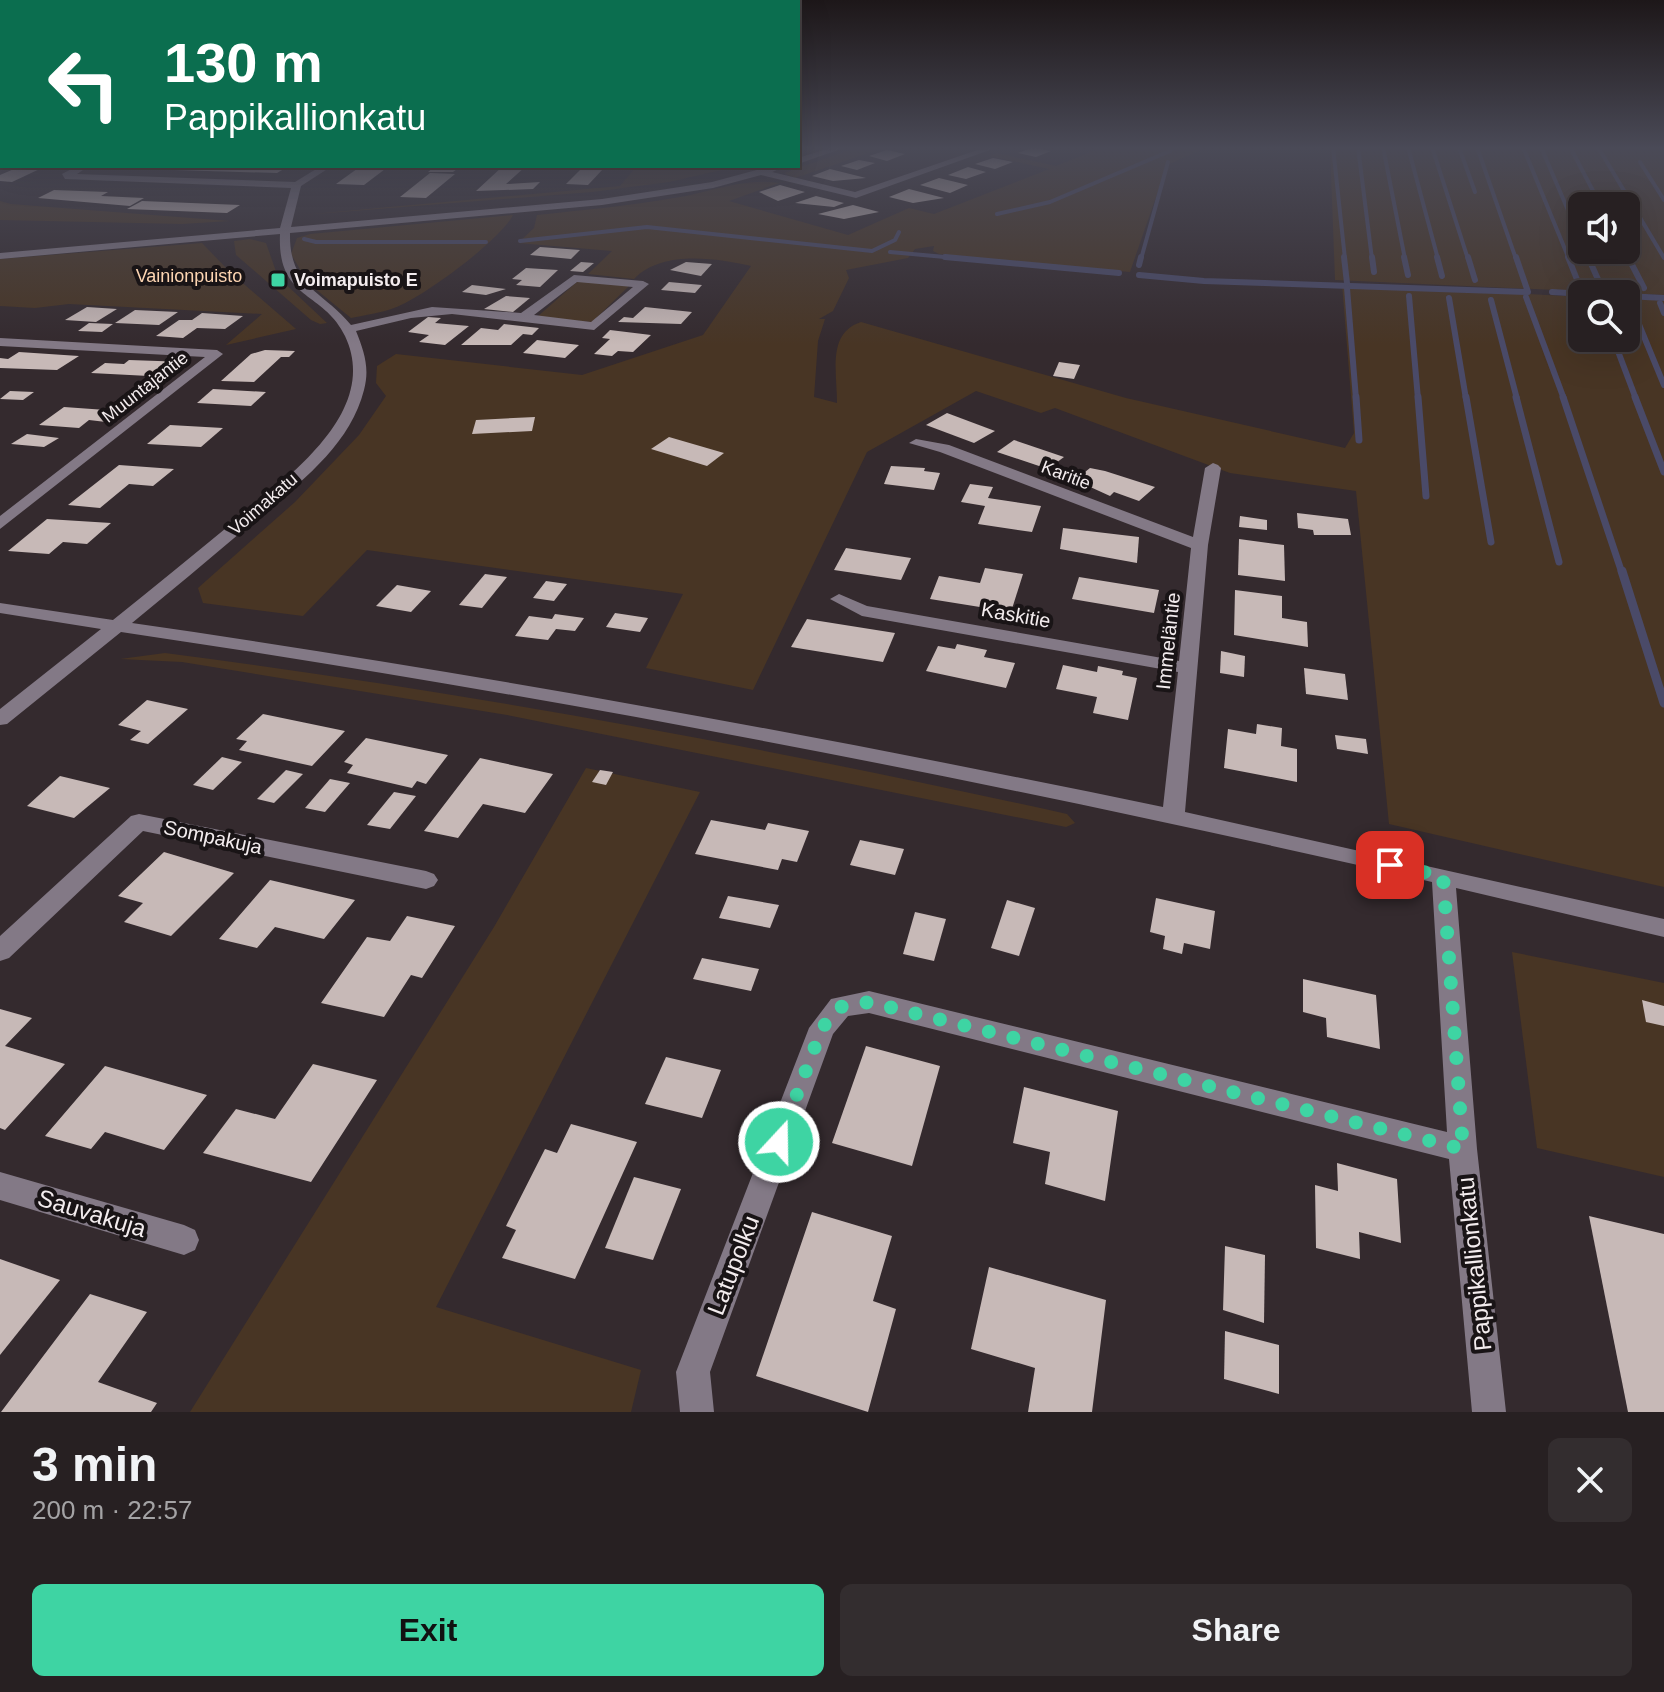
<!DOCTYPE html>
<html lang="en">
<head>
<meta charset="utf-8">
<style>
	body { margin:0; font-family:Helvetica,sans-serif; background:#332d2f; color:#f1f3f6; height:100vh; display:flex; flex-direction:column; font-size:30px; white-space:nowrap }
	* { box-sizing:border-box; margin:0 }
	p { font-size:26px; color:#a4a3a5 }
	.icon { flex:none; width:44px; height:44px; fill:none; stroke:currentColor; stroke-width:2; stroke-linecap:round; stroke-linejoin:round }
	.map { position:relative; height:1412px; overflow:hidden }
	.panel { display:flex; flex-direction:column; background:#272022; flex:1 }
	.panel>* { flex:none }
	.top-card { position:absolute; left:0px; top:0px; width:800px; height:168px; box-shadow:0 8px 32px #0002,0 0 0 2px #433e40; background:#0b6e4f; color:#fff; overflow:hidden }
	.tools { position:absolute; left:1568px; top:192px; display:grid; gap:16px }
	.tools a { display:grid; place-items:center; width:72px; height:72px; border-radius:12px; background:#272022; box-shadow:0 8px 32px #0002,0 0 0 2px #433e40; font-size:40px }
	.pin { position:absolute; display:grid; place-items:center; width:68px; height:68px; color:#fff; margin:-34px; border-radius:16px; box-shadow:0 4px 12px #0006 }
	.me { position:absolute; width:88px; margin:-44px; rotate:21deg; stroke-linejoin:round; filter:drop-shadow(0 0 6px #0008) }
	.turn { display:flex; align-items:center; gap:28px; height:168px; padding:0 32px; font-size:36px }
	.turn .icon { width:104px; height:104px; stroke-width:2.5 }
	.turn b { display:block; font-size:56px; line-height:68px }
	.round { display:grid; place-items:center; flex:none; width:84px; height:84px; border-radius:12px; background:#332d2f }
	.overview { display:flex; align-items:center; justify-content:space-between; height:136px; padding:0 32px }
	h1 { font-size:48px; font-weight:800; line-height:60px }
	.action { display:flex; gap:16px; margin-top:auto; padding:16px 32px }
	.action a { flex:1; height:92px; border-radius:12px; background:#3ed4a3; color:#111; font-size:32px; font-weight:800; line-height:92px; text-align:center }
	.action a+a { background:#332d2f; color:#f1f3f6 }
	.map>svg:first-child { display:block }
	.green { fill:#483524; fill-rule:evenodd }
	.lines { fill:none; stroke-linecap:round; stroke-linejoin:round }
	.stream-far3 { stroke:#4a4a68; stroke-width:4 }
	.stream-far2 { stroke:#4a4a68; stroke-width:6 }
	.stream-far1 { stroke:#4a4a68; stroke-width:7 }
	.stream { stroke:#4a4a68; stroke-width:9 }
	.building { fill:#c7b9b7 }
	.minor { fill:#837986; fill-rule:evenodd }
	.route { stroke:#3ed4a3; stroke-width:14; stroke-dasharray:0 25.2 }
	.poi-dot { fill:#3ed4a3; stroke:#191416; stroke-width:3 }
	.labels { text-anchor:middle; dominant-baseline:central; stroke-width:8; stroke-linejoin:round; paint-order:stroke }
	.far-park-label { font-size:18px; fill:#fdd5b2; stroke:#191416 }
	.far-poi-label { font-size:18px; font-weight:bold; fill:#f3ecee; stroke:#191416; text-anchor:start }
	.far-street-label { font-size:18px; fill:#f3ecee; stroke:#191416 }
	.street-label { font-size:20px; fill:#f3ecee; stroke:#191416 }
	.near-street-label { font-size:24px; fill:#f3ecee; stroke:#191416 }
</style>
</head>
<body>
<div class="map">
<svg width="1664" height="1412" viewBox="0 0 1664 1412">
	<rect width="100%" height="100%" fill="#342a2e"/>
	<g class="green">
		<polygon points="858,147 886,147 795,178 784,173"/>
		<path d="M1103 147H1207L1167 165 1130 272 939 254 933 251 934 246 915 249 908 258 846 270 849 278 833 311 819 319H825L818 341 814 397 837 403C837 372 827 333 861 322L1126 398 1345 448 1354 433 1342 284 1582 297V338H1626V299L1664 300V887L1389 824 1356 491 1230 473 1055 408 1041 413 976 391 867 452 753 690 646 668 683 594 367 550 303 616 203 603 198 588 295 502 359 435 386 396 376 383 377 366 396 354 582 375 703 335 751 266C715 258 662 250 634 279L588 274 612 251 518 243 534 228 537 215C583 210 629 206 674 198 708 193 744 177 779 183L729 201 848 235 909 208 934 214 1049 169 990 156 997 153 1056 166Z"/>
		<path d="M1330 147H1664V295L1335 280ZM1582 206H1626V250H1582Z"/>
		<polygon points="637,166 739,166 669,182 592,192 302,215 620,186"/>
		<polygon points="0,201 11,204 230,221 182,224 0,220"/>
		<path d="M513 215C502 239 421 299 394 308 381 313 365 315 351 318L308 283 291 254 297 238 310 234Z"/>
		<polygon points="250,239 266,243 278,277 327,323 320,324 311,320 236,255 234,241"/>
		<polygon points="202,243 231,273 296,329 226,345 262,314 69,304 35,308 0,306 0,259"/>
		<polygon points="578,281 629,286 592,322 537,317"/>
		<path d="M165 653C468 692 769 748 1067 814L1075 823 1066 827 507 715 182 662 120 659Z"/>
		<polygon points="586,768 700,792 436,1307 641,1370 631,1412 190,1412 494,927"/>
		<polygon points="1512,952 1664,983 1664,1177 1537,1148"/>
	</g>
	<g class="lines">
		<g class="stream-far3">
			<polyline points="1333,147 1345,259"/>
			<polyline points="1358,147 1372,259"/>
			<polyline points="1383,147 1405,259"/>
			<polyline points="1408,147 1438,259"/>
			<polyline points="1432,147 1468,259"/>
			<polyline points="1459,147 1475,192"/>
			<polyline points="1477,147 1516,259"/>
			<polyline points="1523,147 1569,259"/>
			<polyline points="1541,147 1582,243"/>
			<polyline points="1570,147 1601,206"/>
			<polyline points="1598,147 1664,258"/>
			<polyline points="1640,162 1664,200"/>
			<polyline points="997,214 1050,202 1170,151 1172,147"/>
			<polyline points="304,239 316,242 486,242"/>
			<polyline points="520,241 647,227 872,251 895,240 899,232"/>
			<polyline points="1585,250 1589,259"/>
			<polyline points="1624,250 1629,259"/>
			<polyline points="890,252 967,259"/>
			<polyline points="1141,259 1168,162"/>
		</g>
		<g class="stream-far2">
			<polyline points="945,257 1119,273"/>
			<polyline points="1344,257 1347,283"/>
			<polyline points="1372,257 1374,272"/>
			<polyline points="1404,257 1408,275"/>
			<polyline points="1437,257 1442,276"/>
			<polyline points="1468,257 1475,280"/>
			<polyline points="1568,257 1580,287"/>
			<polyline points="1588,257 1601,286"/>
			<polyline points="1628,257 1644,288"/>
			<polyline points="1139,265 1141,257"/>
			<polyline points="1139,275 1204,281 1528,292 1516,257"/>
			<polyline points="1347,288 1356,399"/>
			<polyline points="1552,292 1585,294"/>
			<polyline points="1409,296 1418,399"/>
			<polyline points="1626,296 1664,298"/>
			<polyline points="1526,297 1564,399"/>
			<polyline points="1449,298 1466,399"/>
			<polyline points="1491,300 1517,399"/>
			<polyline points="1660,303 1664,313"/>
			<polyline points="1631,305 1664,385"/>
			<polyline points="1613,338 1636,399"/>
		</g>
		<g class="stream-far1">
			<polyline points="1356,397 1359,440"/>
			<polyline points="1418,397 1426,496"/>
			<polyline points="1466,397 1491,542"/>
			<polyline points="1516,397 1559,562"/>
			<polyline points="1563,397 1622,573"/>
			<polyline points="1635,397 1664,472"/>
		</g>
		<polyline class="stream" points="1622,571 1664,703"/>
	</g>
	<g class="building">
		<polygon points="1033,147 1051,151 1036,157 1018,153"/>
		<polygon points="887,150 905,154 887,161 869,156"/>
		<polygon points="993,158 1013,162 995,169 975,164"/>
		<polygon points="859,160 875,163 857,170 841,166"/>
		<polygon points="21,166 46,166 12,182 0,181 0,175"/>
		<polygon points="181,166 289,166 277,173 174,170"/>
		<polygon points="361,166 389,166 364,185 336,184"/>
		<polygon points="435,166 461,166 453,172 428,172"/>
		<polygon points="503,166 526,166 506,184 540,182 533,189 476,191"/>
		<polygon points="597,166 621,166 617,170 603,169 588,185 566,184 582,168"/>
		<polygon points="968,167 986,172 966,179 948,175"/>
		<polygon points="830,169 866,178 833,181 812,176"/>
		<polygon points="430,173 455,174 426,198 400,197"/>
		<polygon points="939,178 968,185 950,193 920,185"/>
		<polygon points="780,185 805,192 778,201 759,192"/>
		<polygon points="909,189 944,198 913,203 889,197"/>
		<polygon points="54,190 108,192 101,196 144,198 130,206 38,198"/>
		<polygon points="816,196 844,203 834,207 795,203"/>
		<polygon points="142,201 240,205 227,213 127,209"/>
		<polygon points="853,205 879,212 844,219 818,214"/>
		<polygon points="540,247 580,250 571,259 530,255"/>
		<polygon points="581,262 594,263 583,272 570,271"/>
		<polygon points="686,262 712,264 701,276 670,270"/>
		<polygon points="526,268 558,270 540,287 516,285 522,280 512,279"/>
		<polygon points="669,282 702,285 695,293 661,290"/>
		<polygon points="472,285 506,289 486,295 462,292"/>
		<polygon points="506,296 530,298 513,312 484,309"/>
		<polygon points="87,307 117,309 96,322 65,320"/>
		<polygon points="645,307 692,312 681,324 618,322 624,317 633,318"/>
		<polygon points="135,310 178,312 159,325 115,323"/>
		<polygon points="202,313 243,316 225,329 197,328 183,338 156,336 179,320 192,320"/>
		<polygon points="428,317 441,318 435,323 469,326 445,345 419,342 429,335 408,332"/>
		<polygon points="89,323 113,324 102,332 78,331"/>
		<polygon points="504,324 539,328 532,335 523,334 511,345 461,345 481,328 498,330"/>
		<polygon points="610,330 651,335 633,352 618,351 612,356 594,354 610,339 602,338"/>
		<polygon points="537,340 579,345 565,358 523,353"/>
		<polygon points="265,350 295,351 289,357 281,357 254,382 221,381 251,354"/>
		<polygon points="19,352 79,356 57,370 0,368 0,358 8,359"/>
		<polygon points="129,360 187,362 168,377 91,373 105,363 124,364"/>
		<polygon points="1059,362 1080,365 1074,379 1053,376"/>
		<polygon points="213,389 266,392 251,406 197,403"/>
		<polygon points="10,391 34,392 23,400 0,399"/>
		<polygon points="64,407 120,411 106,422 89,420 79,428 39,425"/>
		<polygon points="947,413 995,431 974,443 926,425"/>
		<polygon points="535,417 532,431 472,434 476,420"/>
		<polygon points="170,425 223,428 201,447 147,444"/>
		<polygon points="27,434 59,438 44,447 11,444"/>
		<polygon points="669,437 724,453 707,466 651,449"/>
		<polygon points="1014,440 1064,457 1048,469 997,452"/>
		<polygon points="119,465 174,469 153,486 129,484 100,508 68,505"/>
		<polygon points="891,466 925,468 924,471 940,473 934,490 884,484"/>
		<polygon points="1090,468 1105,471 1155,487 1139,501 1114,492 1110,496 1075,480"/>
		<polygon points="970,484 993,487 988,498 1041,506 1032,532 978,524 985,506 961,502"/>
		<polygon points="1297,513 1348,519 1351,535 1314,535 1313,530 1298,528"/>
		<polygon points="1240,516 1267,520 1267,530 1239,527"/>
		<polygon points="47,519 111,523 87,544 63,542 49,554 8,551"/>
		<polygon points="1063,528 1139,537 1137,563 1060,549"/>
		<polygon points="1239,539 1284,545 1285,581 1238,575"/>
		<polygon points="846,548 911,558 901,580 834,570"/>
		<polygon points="985,568 1023,574 1011,612 930,599 939,576 980,583"/>
		<polygon points="485,574 507,577 482,608 459,605"/>
		<polygon points="1079,577 1159,590 1154,613 1072,599"/>
		<polygon points="546,581 567,584 554,601 533,598"/>
		<polygon points="397,585 431,591 411,612 376,606"/>
		<polygon points="1235,590 1282,596 1282,618 1307,622 1308,647 1234,635"/>
		<polygon points="615,613 648,618 640,632 606,627"/>
		<polygon points="555,614 584,618 575,631 556,629 548,640 515,636 529,616 552,619"/>
		<polygon points="807,619 895,633 883,662 791,647"/>
		<polygon points="957,644 987,650 984,657 1015,663 1006,688 926,671 938,646 955,649"/>
		<polygon points="1221,651 1245,656 1244,677 1220,673"/>
		<polygon points="1063,665 1097,672 1098,666 1123,671 1122,675 1137,678 1128,720 1093,713 1097,697 1056,689"/>
		<polygon points="1304,668 1345,674 1348,700 1306,694"/>
		<polygon points="147,700 188,709 148,744 130,740 141,731 118,725"/>
		<polygon points="263,714 345,731 312,766 239,750 247,741 236,739"/>
		<polygon points="1257,724 1282,728 1281,746 1297,749 1297,782 1224,768 1228,729 1256,734"/>
		<polygon points="1335,735 1366,739 1368,754 1337,749"/>
		<polygon points="366,738 448,755 426,784 417,781 412,788 347,773 353,765 344,762"/>
		<polygon points="222,757 242,762 213,790 193,785"/>
		<polygon points="480,758 553,774 525,813 483,804 458,838 424,831"/>
		<polygon points="286,770 303,774 274,803 257,799"/>
		<polygon points="600,770 613,772 606,785 592,782"/>
		<polygon points="60,776 110,788 74,818 27,806"/>
		<polygon points="330,779 350,783 325,812 305,808"/>
		<polygon points="394,792 416,796 390,829 367,825"/>
		<polygon points="711,820 765,830 768,823 809,831 797,862 782,859 778,870 695,854"/>
		<polygon points="860,840 904,849 895,875 850,865"/>
		<polygon points="164,852 234,873 171,936 124,922 143,903 118,896"/>
		<polygon points="270,880 355,900 324,939 275,927 257,948 219,939"/>
		<polygon points="728,896 779,905 770,928 719,918"/>
		<polygon points="1156,898 1215,911 1210,949 1184,943 1182,954 1163,949 1165,936 1150,932"/>
		<polygon points="1007,900 1035,908 1019,956 991,948"/>
		<polygon points="915,912 946,919 934,961 903,954"/>
		<polygon points="407,916 455,926 422,978 411,975 384,1017 321,1003 367,937 390,941"/>
		<polygon points="702,958 759,969 751,991 693,979"/>
		<polygon points="1303,979 1376,995 1380,1049 1327,1037 1326,1018 1303,1012"/>
		<polygon points="1642,1000 1664,1006 1664,1026 1646,1022"/>
		<polygon points="0,1009 32,1018 5,1046 65,1064 5,1130 0,1128"/>
		<polygon points="866,1046 940,1066 912,1166 832,1143"/>
		<polygon points="666,1057 721,1070 702,1118 645,1104"/>
		<polygon points="313,1064 377,1080 311,1182 203,1153 236,1109 275,1119"/>
		<polygon points="105,1066 207,1095 164,1150 105,1132 91,1149 45,1136"/>
		<polygon points="1024,1087 1118,1111 1105,1201 1045,1184 1050,1152 1013,1143"/>
		<polygon points="571,1124 637,1142 575,1279 502,1258 516,1230 506,1226 545,1149 557,1153"/>
		<polygon points="1337,1163 1397,1179 1401,1243 1359,1232 1360,1259 1316,1248 1315,1185 1338,1191"/>
		<polygon points="634,1177 681,1189 653,1260 605,1248"/>
		<polygon points="812,1212 892,1236 873,1301 896,1309 868,1412 756,1376"/>
		<polygon points="1589,1216 1664,1234 1664,1412 1628,1412"/>
		<polygon points="1225,1246 1265,1255 1264,1323 1223,1310"/>
		<polygon points="0,1259 60,1280 0,1355"/>
		<polygon points="989,1267 1106,1300 1092,1412 1028,1412 1035,1368 971,1349"/>
		<polygon points="90,1294 147,1312 98,1382 157,1403 151,1412 1,1412"/>
		<polygon points="1225,1331 1279,1345 1279,1394 1224,1379"/>
	</g>
	<g class="lines">
		<g class="minor">
			<polygon points="833,147 846,147 798,164 798,158"/>
			<path d="M986 147H998L856 198 761 175 713 188 602 205 290 233C289 287 321 289 351 325L432 307 521 313 574 275 643 281 649 284 594 330 452 314 411 318 356 331C364 351 370 368 364 390 349 450 290 490 246 528 208 560 170 592 132 623 478 673 821 736 1163 807L1178 672 862 616 830 599 839 594 867 606 1179 661 1191 548 940 452 909 443 916 439 949 445 1193 537 1205 468 1213 463 1218 465 1221 468 1208 545 1185 812 1664 919V937L1456 888 1477 1149 1506 1412H1472L1449 1159 869 1013 848 1016 833 1034 710 1372 714 1412H680L676 1372 809 1028 831 999 869 991 1447 1132 1432 882C998 782 561 697 121 632L7 724 0 725V709L101 629 0 613V603L113 620C153 588 192 556 231 524 282 481 382 414 345 336 323 290 277 301 280 234L0 259V253L280 228 291 188 65 179 62 174 77 166H89L77 174 295 182 321 166H332L301 186 291 227 602 199 712 182 771 166H786L772 172 855 192ZM577 282 633 287 591 322 534 315Z"/>
			<polygon points="0,338 217,350 223,354 0,529 0,516 205,357 0,346"/>
			<polygon points="139,814 426,871 434,874 438,880 434,886 426,889 143,831 9,958 0,961 0,936 131,816"/>
			<polygon points="0,1172 184,1225 195,1230 199,1240 195,1250 184,1255 0,1200"/>
		</g>
	</g>
	<linearGradient id="sky" x2="0" y2="1"><stop stop-color="#1d1719"/><stop offset="0.43" stop-color="#4a4a57"/><stop offset="1" stop-color="#4a4a57" stop-opacity="0"/></linearGradient>
	<rect width="1664" height="345" fill="url(#sky)"/>
	<g class="lines">
		<polyline class="route" points="779,1142 822,1028 840,1007 869,1002 1463,1149 1443,876 1390,865"/>
	</g>
	<rect class="poi-dot" x="270" y="272" width="16" height="16" rx="4"/>
	<g class="labels">
		<g class="far-park-label">
			<text x="189" y="276">Vainionpuisto</text>
		</g>
		<g class="far-poi-label">
			<text x="294" y="280">Voimapuisto E</text>
		</g>
		<g class="far-street-label">
			<text transform="translate(145 387) rotate(-38)">Muuntajantie</text>
			<text transform="translate(1066 475) rotate(21)">Karitie</text>
			<text transform="translate(263 504) rotate(-41)">Voimakatu</text>
		</g>
		<g class="street-label">
			<text transform="translate(1016 615) rotate(10)">Kaskitie</text>
			<text transform="translate(1168 641) rotate(-84)">Immeläntie</text>
			<text transform="translate(213 837) rotate(12)">Sompakuja</text>
		</g>
		<g class="near-street-label">
			<text transform="translate(92 1213) rotate(17)">Sauvakuja</text>
			<text transform="translate(1474 1264) rotate(-96)">Pappikallionkatu</text>
			<text transform="translate(733 1265) rotate(-69)">Latupolku</text>
		</g>
	</g>
</svg>
<div class="tools">
<a><svg class="icon" aria-label="sound" viewBox="0 0 24 24"><path d="M4 9h4l5-4v14l-5-4H4zM17 9q2 3 0 6"/></svg></a>
<a><svg class="icon" aria-label="search" viewBox="0 0 24 24"><circle cx="10" cy="10" r="6"/><path d="M15 15l6 6"/></svg></a>
</div>
<div class="pin" style="left:1390px;top:865px;background:#d93025"><svg class="icon" aria-label="arrive" viewBox="0 0 24 24"><path d="M6 21V4h12l-3 4 3 4H6"/></svg></div>
<svg class="me" style="left:779px;top:1142px" viewBox="-20 -20 40 40"><circle r="17" fill="#3ed4a3" stroke="#fff" stroke-width="3"/><path d="M0-11L8 9 0 5-8 9z" fill="#fff"/></svg>
<div class="top-card">
<div class="turn"><svg class="icon" aria-label="left" viewBox="0 0 24 24"><path d="M17 20v-9H6M10 6l-5 5 5 5"/></svg><div><b>130 m</b>Pappikallionkatu</div></div>
</div>
</div>
<section class="panel">
<div class="overview"><div><h1>3 min</h1><p>200 m · 22:57</p></div><a class="round"><svg class="icon" aria-label="close" viewBox="0 0 24 24"><path d="M6 6l12 12M18 6L6 18"/></svg></a></div>
<div class="action"><a>Exit</a><a>Share</a></div>
</section>
</body>
</html>
